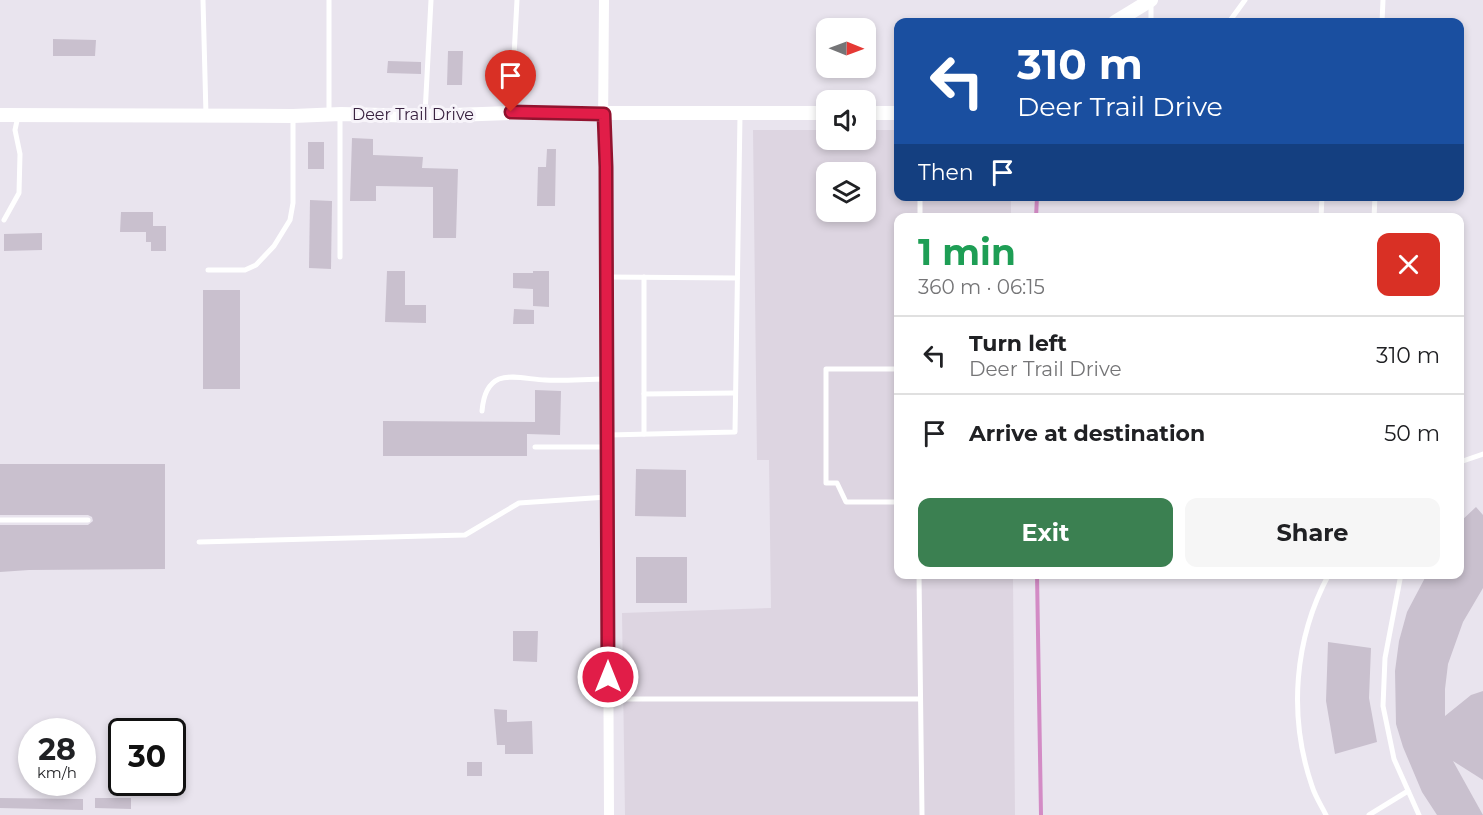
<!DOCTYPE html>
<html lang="en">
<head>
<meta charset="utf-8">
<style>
	body { margin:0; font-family:Montserrat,sans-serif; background:#f6f6f6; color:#202124; height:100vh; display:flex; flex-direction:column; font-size:22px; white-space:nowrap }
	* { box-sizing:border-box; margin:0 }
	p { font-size:20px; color:#757577 }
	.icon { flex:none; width:33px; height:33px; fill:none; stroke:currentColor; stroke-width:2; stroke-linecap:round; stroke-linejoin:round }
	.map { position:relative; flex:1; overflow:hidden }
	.panel { position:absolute; left:894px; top:213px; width:570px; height:366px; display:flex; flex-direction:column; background:#fff; border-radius:12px; box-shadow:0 3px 9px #0003 }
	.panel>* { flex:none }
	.top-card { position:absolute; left:894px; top:18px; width:570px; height:183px; border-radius:12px; box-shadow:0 3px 9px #0003; background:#1a4fa0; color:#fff; overflow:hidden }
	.needle { width:39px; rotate:91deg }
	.controls { position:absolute; left:816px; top:18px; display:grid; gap:12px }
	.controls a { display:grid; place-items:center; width:60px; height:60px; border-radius:12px; background:#fff; box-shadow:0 3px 9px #0003; font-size:30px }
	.speed { position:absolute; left:18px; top:718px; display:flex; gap:12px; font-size:30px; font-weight:700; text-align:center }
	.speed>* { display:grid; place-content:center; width:78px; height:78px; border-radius:50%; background:#fff; box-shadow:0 3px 9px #0003; line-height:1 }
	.speed small { font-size:15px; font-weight:400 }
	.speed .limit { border:3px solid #111; border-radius:9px; background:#fff; color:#111 }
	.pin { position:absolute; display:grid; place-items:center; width:51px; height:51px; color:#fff; margin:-62px -26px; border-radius:50% 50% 50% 0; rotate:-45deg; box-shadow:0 0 6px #0007 }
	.pin .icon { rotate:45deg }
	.me { position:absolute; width:66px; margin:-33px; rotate:0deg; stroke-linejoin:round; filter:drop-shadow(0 0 4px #0008) }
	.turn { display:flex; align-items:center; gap:21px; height:126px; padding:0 24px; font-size:27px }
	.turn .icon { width:78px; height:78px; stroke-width:2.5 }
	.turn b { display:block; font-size:42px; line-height:51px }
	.then { display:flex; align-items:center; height:57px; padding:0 24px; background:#0003; gap:12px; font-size:22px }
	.round { display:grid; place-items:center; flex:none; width:63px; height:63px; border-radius:12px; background:#f6f6f6 }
	.head { display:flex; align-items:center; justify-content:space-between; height:102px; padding:0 24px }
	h1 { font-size:36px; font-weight:700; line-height:45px; color:#1e9e55 }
	.button { display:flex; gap:12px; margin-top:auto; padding:12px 24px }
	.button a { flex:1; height:69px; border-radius:12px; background:#3b8051; color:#fff; font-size:24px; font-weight:700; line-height:69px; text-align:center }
	.button a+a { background:#f6f6f6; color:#202124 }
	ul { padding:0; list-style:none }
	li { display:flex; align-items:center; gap:18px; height:78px; padding:0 24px; border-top:2px solid #e0e0e0 }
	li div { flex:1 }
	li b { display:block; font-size:22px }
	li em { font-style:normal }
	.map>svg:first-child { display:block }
	.built { fill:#ddd5e1; fill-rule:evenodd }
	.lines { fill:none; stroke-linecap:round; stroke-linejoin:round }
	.stream { stroke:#d38bc5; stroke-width:4 }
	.building { fill:#c9c0ce }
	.service { stroke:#fff; stroke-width:5 }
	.minor { stroke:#fff; stroke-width:10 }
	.tertiary { stroke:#fff; stroke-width:14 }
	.route-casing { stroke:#92132f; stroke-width:15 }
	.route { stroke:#e11d48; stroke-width:10 }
	.labels { text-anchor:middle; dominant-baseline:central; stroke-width:6; stroke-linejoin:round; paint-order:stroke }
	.street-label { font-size:16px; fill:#392240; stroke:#f7f4fa }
</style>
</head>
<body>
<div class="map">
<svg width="1483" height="815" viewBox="0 0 1483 815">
	<rect width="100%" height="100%" fill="#e9e4ee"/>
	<path class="built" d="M753 130H826V140H866V130H898V196L1011 197V217L898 218V574L1013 575 1015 815H625L622 613 771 608 769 460H757ZM826 172H866V212H826Z"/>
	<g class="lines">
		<g class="stream">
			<polyline points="1036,218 1037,196"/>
			<polyline points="1037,574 1041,815"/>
		</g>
	</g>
	<g class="building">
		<polygon points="53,39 96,40 95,56 53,56"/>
		<polygon points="448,51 463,51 462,85 447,85"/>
		<polygon points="388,61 421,62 421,74 387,73"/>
		<polygon points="352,138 373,139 373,155 423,157 422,168 458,169 456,238 433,238 433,187 376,186 376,201 350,201"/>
		<rect x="308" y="142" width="16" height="27"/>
		<polygon points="547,149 556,149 555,206 537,206 538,167 546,167"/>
		<polygon points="310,200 332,201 331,269 309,268"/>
		<polygon points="121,212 153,212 153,226 166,226 166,251 151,251 151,242 146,242 146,232 120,232"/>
		<polygon points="42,233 42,250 4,251 4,234"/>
		<polygon points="387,271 405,271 405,305 426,305 426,323 385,322"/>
		<polygon points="533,271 549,271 549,307 533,306 533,289 513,288 513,273 533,273"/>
		<rect x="203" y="290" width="37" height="99"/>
		<polygon points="514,309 534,310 534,324 513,324"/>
		<polygon points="535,390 561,391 560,435 527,434 527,456 383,456 383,421 535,422"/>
		<polygon points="0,464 165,464 165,569 29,570 0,572 0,525 88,525 93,521 92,517 88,515 0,515"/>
		<polygon points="636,469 686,470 686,517 635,516"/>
		<polygon points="1476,507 1483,515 1483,588 1463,622 1448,664 1445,689 1445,716 1471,695 1483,691 1483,780 1453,761 1483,815 1437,815 1422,792 1403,747 1396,724 1395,671 1399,641 1407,612 1427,574 1460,574 1460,522"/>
		<rect x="636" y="557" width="51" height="46"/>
		<polygon points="513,631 538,631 537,662 513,661"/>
		<polygon points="1328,642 1371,648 1369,698 1377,742 1335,754 1326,701"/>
		<polygon points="494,709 507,710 507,722 532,721 533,754 505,754 505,745 497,745"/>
		<rect x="467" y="762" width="15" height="14"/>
		<polygon points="0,798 83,799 83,810 0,808"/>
		<polygon points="95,798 131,798 131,809 95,808"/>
	</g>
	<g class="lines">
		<g class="service">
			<polyline points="203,0 206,115"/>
			<polyline points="1151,2 1151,22"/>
			<polyline points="1229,22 1245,0"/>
			<polyline points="1382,22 1383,0"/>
			<polyline points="329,112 329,0"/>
			<polyline points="511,112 517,0"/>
			<polyline points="425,114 431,0"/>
			<polyline points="340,115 340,257"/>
			<polyline points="920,196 920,218"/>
			<polyline points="1321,218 1322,196"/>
			<polyline points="1374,218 1375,196"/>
			<polyline points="4,220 19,193 20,154 15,130 18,116"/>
			<polyline points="208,270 245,270 256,265 274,246 290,220 293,203 293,117"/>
			<polyline points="607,277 737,278"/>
			<polyline points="898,369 826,369 826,483 837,483 846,502 898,502"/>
			<polyline points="644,394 735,393"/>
			<path d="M482 411C483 399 487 384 499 379 512 374 532 380 545 380 565 381 586 379 606 379"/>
			<polyline points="644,434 644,277"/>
			<polyline points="608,435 735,432 740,115"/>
			<polyline points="535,447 606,447"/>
			<polyline points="1460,462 1483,454"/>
			<polyline points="0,520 88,520"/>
			<polyline points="199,542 465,535 519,503 607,497"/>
			<polyline points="919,574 922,815"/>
			<polyline points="1401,574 1385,658 1383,706 1394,759 1419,815"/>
			<polyline points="608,699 920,699"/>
			<path d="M1326 815C1321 805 1315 796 1312 786 1288 716 1294 639 1329 574"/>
			<polyline points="1369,815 1408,791"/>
		</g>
		<polyline class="minor" points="604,0 603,131 606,167 609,815"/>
		<g class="tertiary">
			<polyline points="1115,22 1151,0"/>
			<polyline points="866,113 898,113"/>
			<polyline points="0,115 293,116 341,114 425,116 511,113 826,113"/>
		</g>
	</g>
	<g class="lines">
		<defs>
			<polyline id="route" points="511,112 604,114 606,167 608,677"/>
		</defs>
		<use href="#route" class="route-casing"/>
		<use href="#route" class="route"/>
	</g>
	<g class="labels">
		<g class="street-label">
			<text x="413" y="114">Deer Trail Drive</text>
		</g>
	</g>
</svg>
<div class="controls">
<a><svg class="needle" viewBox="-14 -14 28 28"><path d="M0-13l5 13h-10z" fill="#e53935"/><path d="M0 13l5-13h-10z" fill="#757577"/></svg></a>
<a><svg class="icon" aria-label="sound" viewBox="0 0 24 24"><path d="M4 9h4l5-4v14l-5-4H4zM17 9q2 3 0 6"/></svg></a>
<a><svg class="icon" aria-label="layers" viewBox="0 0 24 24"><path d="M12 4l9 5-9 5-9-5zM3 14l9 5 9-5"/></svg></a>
</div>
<div class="speed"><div>28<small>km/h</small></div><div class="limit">30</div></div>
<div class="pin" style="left:511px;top:112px;background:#d93025"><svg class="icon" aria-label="arrive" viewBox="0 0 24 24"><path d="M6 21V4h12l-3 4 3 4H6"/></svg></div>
<svg class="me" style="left:608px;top:677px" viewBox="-20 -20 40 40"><circle r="17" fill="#e11d48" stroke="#fff" stroke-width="3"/><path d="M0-11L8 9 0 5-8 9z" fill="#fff"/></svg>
<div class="top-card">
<div class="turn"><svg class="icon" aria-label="left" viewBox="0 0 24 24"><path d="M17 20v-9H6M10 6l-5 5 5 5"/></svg><div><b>310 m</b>Deer Trail Drive</div></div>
<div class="then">Then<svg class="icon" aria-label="arrive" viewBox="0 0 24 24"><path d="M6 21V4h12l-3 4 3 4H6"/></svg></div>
</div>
<section class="panel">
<div class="head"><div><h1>1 min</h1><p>360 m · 06:15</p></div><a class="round" style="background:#d93025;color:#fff"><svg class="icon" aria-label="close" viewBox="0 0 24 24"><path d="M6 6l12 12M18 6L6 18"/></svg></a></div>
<ul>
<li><svg class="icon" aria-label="left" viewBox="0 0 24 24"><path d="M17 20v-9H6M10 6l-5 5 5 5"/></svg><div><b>Turn left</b><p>Deer Trail Drive</p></div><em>310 m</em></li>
<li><svg class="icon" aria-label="arrive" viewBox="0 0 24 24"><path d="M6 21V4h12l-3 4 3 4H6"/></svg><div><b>Arrive at destination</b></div><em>50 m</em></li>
</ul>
<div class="button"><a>Exit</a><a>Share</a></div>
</section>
</div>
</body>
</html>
